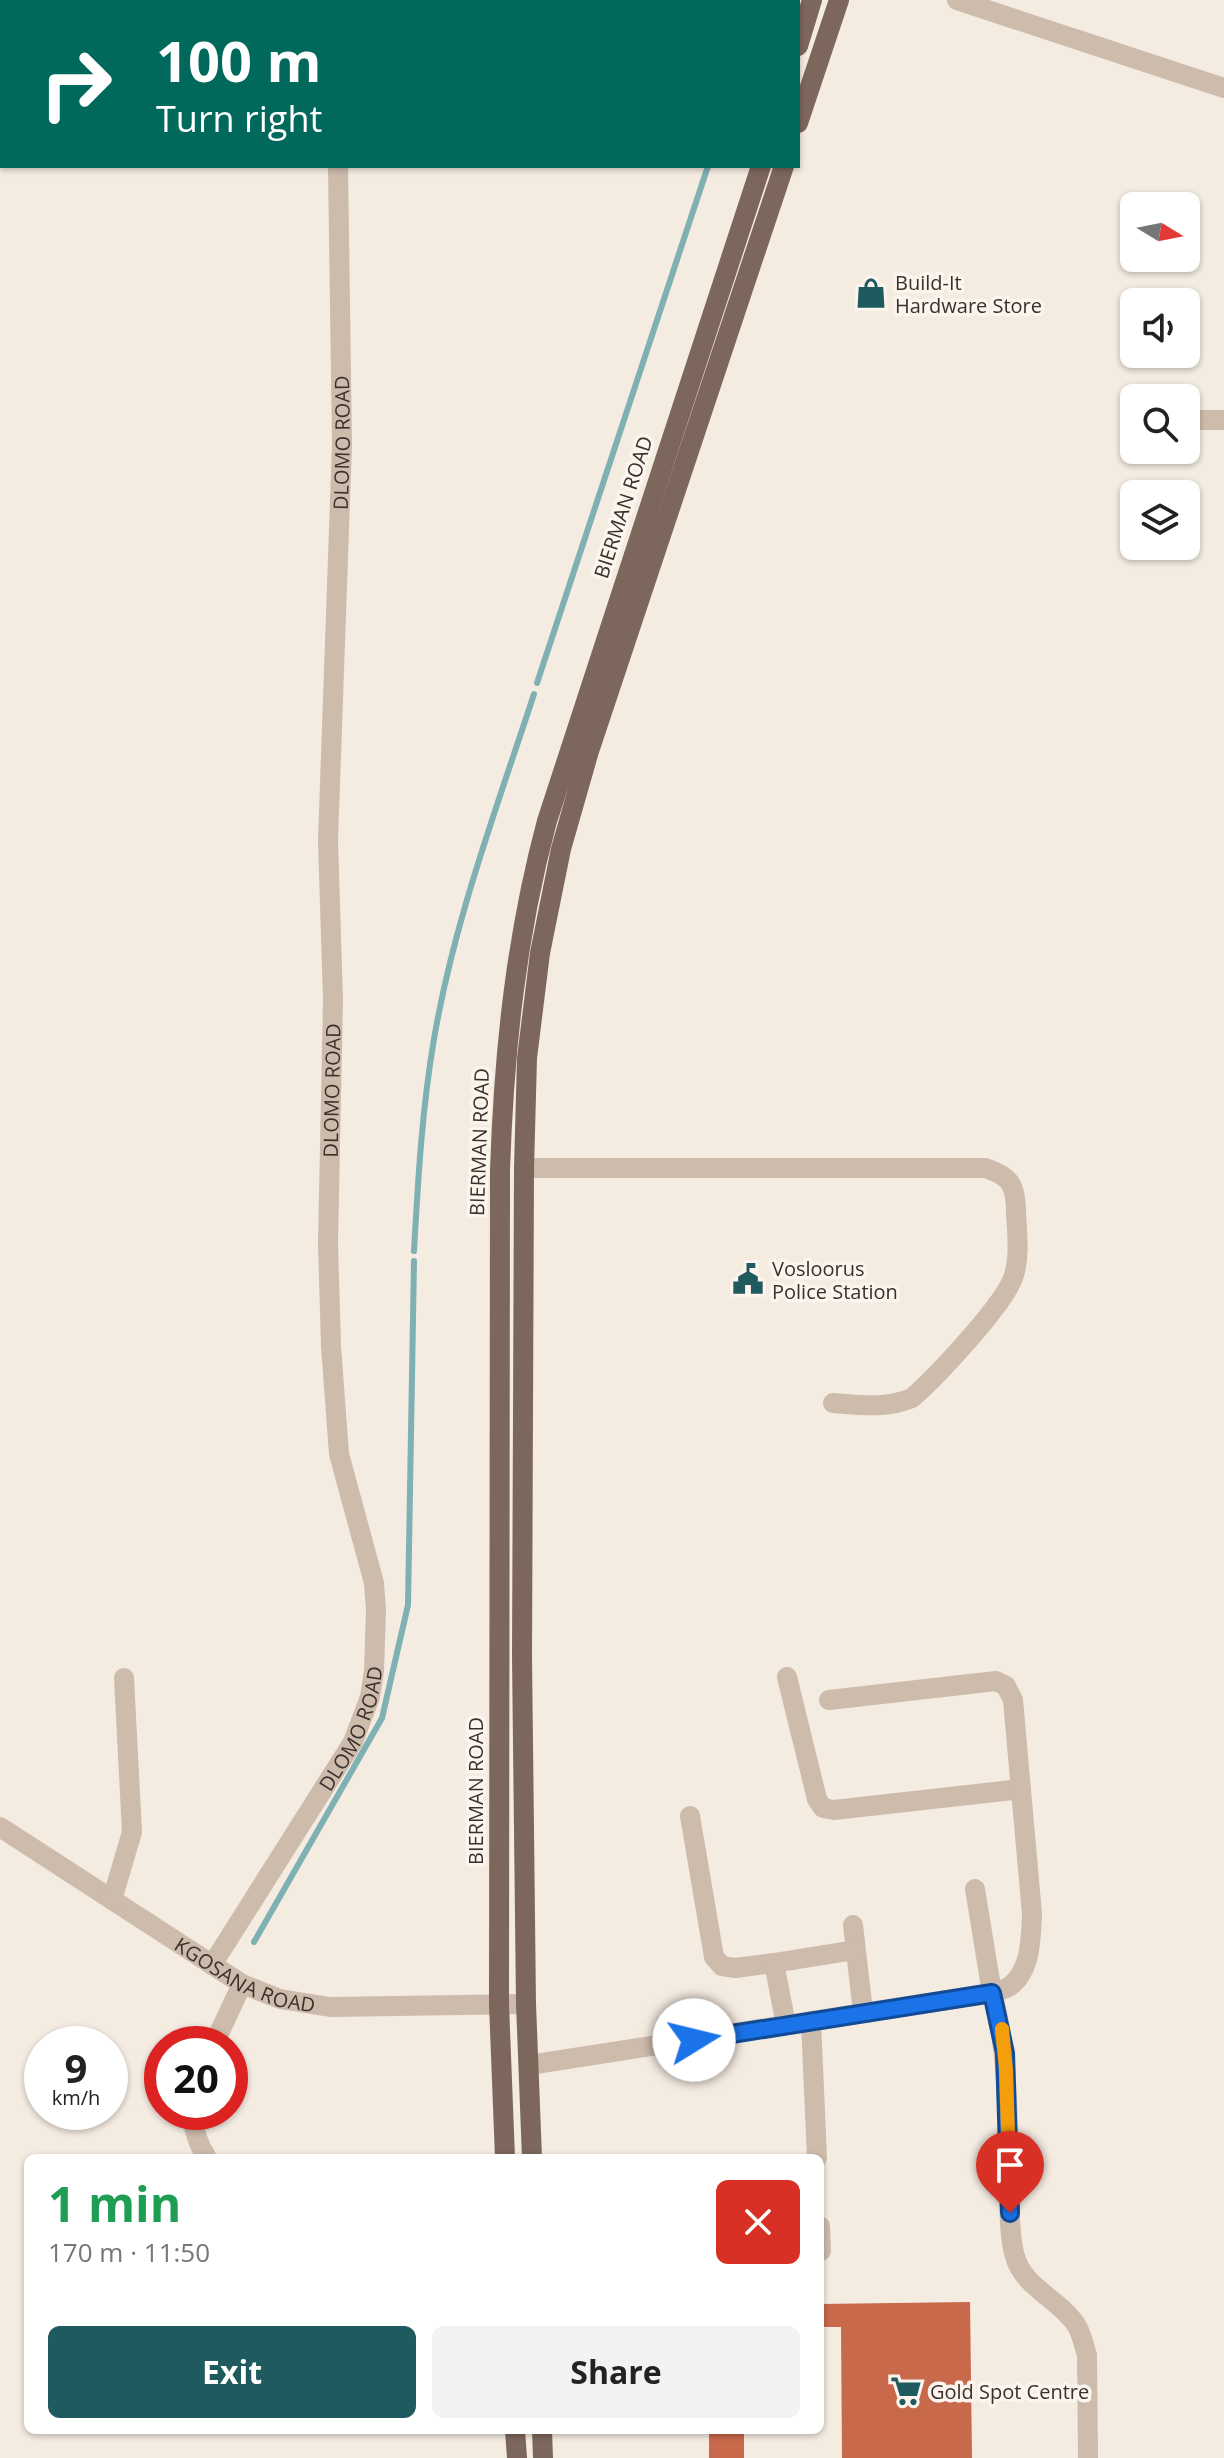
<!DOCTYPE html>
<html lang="en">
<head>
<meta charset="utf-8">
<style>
	body { margin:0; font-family:"Open Sans",sans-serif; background:#f2f2f2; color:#222; height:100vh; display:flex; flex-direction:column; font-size:30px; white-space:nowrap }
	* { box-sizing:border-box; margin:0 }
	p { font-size:26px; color:#767676 }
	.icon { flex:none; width:44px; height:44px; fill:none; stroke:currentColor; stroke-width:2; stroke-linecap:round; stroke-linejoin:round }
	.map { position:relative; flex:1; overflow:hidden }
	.details { position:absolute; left:24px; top:2154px; width:800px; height:280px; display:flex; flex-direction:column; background:#fff; border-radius:12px; box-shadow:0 2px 6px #0004 }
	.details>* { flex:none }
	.guide { position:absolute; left:0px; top:0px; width:800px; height:168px; box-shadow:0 2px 6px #0004; background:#00695c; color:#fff; overflow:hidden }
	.needle { width:52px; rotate:100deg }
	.controls { position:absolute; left:1120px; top:192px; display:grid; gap:16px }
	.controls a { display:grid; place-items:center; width:80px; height:80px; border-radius:12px; background:#fff; box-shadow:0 2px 6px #0004; font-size:40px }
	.speed { position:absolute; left:24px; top:2026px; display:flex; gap:16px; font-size:40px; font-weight:700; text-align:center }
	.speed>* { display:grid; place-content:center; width:104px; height:104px; border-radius:50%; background:#fff; box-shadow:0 2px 6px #0004; line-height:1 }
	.speed small { font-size:20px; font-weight:400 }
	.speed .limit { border:12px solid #d22; background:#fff; color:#111 }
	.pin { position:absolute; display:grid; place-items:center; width:68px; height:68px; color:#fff; margin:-82px -34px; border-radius:50% 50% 50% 0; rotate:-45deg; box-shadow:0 0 8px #0007 }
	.pin .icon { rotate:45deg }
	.me { position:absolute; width:88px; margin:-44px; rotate:81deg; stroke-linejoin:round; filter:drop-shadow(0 0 6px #0008) }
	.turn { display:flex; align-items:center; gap:28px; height:168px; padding:0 24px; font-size:36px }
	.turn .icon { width:104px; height:104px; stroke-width:2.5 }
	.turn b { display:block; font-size:56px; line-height:68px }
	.round { display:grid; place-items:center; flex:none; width:84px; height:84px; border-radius:12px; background:#f2f2f2 }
	.head { display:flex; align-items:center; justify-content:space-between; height:136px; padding:0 24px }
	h1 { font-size:48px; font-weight:700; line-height:60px; color:#1e9e55 }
	.button { display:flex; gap:16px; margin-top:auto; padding:16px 24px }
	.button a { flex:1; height:92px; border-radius:12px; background:#1f5a5e; color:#fff; font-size:32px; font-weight:700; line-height:92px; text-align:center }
	.button a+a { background:#f2f2f2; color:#222 }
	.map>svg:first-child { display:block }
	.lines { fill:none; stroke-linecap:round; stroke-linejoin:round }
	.stream { stroke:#7fb0b2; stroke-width:6 }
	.building { fill:#c8694b }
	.minor { stroke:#cdbbac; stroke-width:20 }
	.major { stroke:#7d675c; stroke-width:20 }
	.route-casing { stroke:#114b97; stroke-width:20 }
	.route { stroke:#1a73e8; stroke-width:14 }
	.slow { stroke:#f59e0b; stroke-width:14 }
	.labels { text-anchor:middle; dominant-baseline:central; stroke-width:7; stroke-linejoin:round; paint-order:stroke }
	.poi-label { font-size:20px; fill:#3b302b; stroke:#fbf5ee; text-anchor:start }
	.street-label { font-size:20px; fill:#3b302b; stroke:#fbf5ee }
</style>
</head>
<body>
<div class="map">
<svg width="1224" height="2458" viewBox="0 0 1224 2458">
	<rect width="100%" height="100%" fill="#f4ebe1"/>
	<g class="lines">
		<g class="stream">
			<polyline points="537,683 708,166"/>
			<path d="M414 1251C418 1180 422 1109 434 1039 454 921 497 807 534 694"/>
			<polyline points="254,1942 382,1718 408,1605 414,1261"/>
		</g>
	</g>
	<g class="building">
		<polygon points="970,2302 972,2458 842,2458 841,2327 820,2327 820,2304"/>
		<rect x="709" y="2430" width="35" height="28"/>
	</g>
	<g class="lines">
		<g class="minor">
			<polyline points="330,0 330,2"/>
			<polyline points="957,0 1224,88"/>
			<polyline points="1186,420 1224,420"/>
			<path d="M524 1168H985C1011 1176 1016 1186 1016 1213 1017 1233 1020 1255 1014 1275 1006 1303 936 1377 912 1398 886 1409 860 1405 833 1403"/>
			<polyline points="787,1677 817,1799 823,1808 834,1810 1021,1789"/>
			<path d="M829 1700 996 1681 1006 1686 1013 1700 1032 1914C1031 1937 1031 1971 1010 1986 1006 1989 998 1991 992 1993L975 1889"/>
			<polyline points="690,1816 714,1957 722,1966 735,1968 774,1963"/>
			<path id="s1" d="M0 1827 242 1984 280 1999 330 2007 526 2004"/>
			<polyline points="112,1900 132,1832 124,1678"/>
			<polyline points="853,1925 863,2012"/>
			<path id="s2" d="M212 1965 353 1742 370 1697 374 1671 376 1610 374 1583 339 1454 331 1346 328 1243 333 1000 328 841 342 444 338 166"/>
			<polyline points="811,2021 817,2158"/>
			<polyline points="786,2025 774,1963 855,1950"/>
			<polyline points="214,2044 242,1984"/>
			<path d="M529 2065 992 1993C1009 2053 1007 2113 1009 2174 1010 2200 1008 2228 1014 2253 1022 2288 1059 2298 1077 2326 1082 2335 1084 2346 1087 2355L1088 2458"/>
			<path d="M194 2112C191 2126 199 2146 207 2158"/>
			<polyline points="820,2226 821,2251"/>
		</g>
		<g class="major">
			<polyline points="758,0 760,2"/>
			<polyline points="798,46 812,0"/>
			<polyline points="798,123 839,0"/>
			<path d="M505 2158 499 2004 500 1170C504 1051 516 936 547 821L761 166"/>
			<polyline points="532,2158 526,2004 522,1657 524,1168 527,1058 540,953 561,849 589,751 784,166"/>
			<polyline points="515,2430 517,2458"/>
			<polyline points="542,2430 543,2458"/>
		</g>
	</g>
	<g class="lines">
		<defs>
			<polyline id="route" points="694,2040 992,1993 1005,2053 1010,2213"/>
		</defs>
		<use href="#route" class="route-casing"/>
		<use href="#route" class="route"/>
		<polyline class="slow" points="1002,2029 1006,2069 1008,2133"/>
	</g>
	<defs>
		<symbol id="shop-bare" viewBox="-9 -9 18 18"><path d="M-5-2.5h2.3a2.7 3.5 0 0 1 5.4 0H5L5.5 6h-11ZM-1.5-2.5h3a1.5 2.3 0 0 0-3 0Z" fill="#1f5a5e" stroke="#fbf5ee" stroke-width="2.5" paint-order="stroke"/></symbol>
		<symbol id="civic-bare" viewBox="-9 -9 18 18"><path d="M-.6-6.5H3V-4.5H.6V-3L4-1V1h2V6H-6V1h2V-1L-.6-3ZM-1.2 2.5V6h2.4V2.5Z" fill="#1f5a5e" stroke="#fbf5ee" stroke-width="2.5" paint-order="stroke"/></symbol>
		<symbol id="supermarket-bare" viewBox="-9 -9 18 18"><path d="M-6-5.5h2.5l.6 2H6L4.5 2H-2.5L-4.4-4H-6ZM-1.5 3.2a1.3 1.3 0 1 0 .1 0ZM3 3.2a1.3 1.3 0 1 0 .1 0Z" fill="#1f5a5e" stroke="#fbf5ee" stroke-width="2.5" paint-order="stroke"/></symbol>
	</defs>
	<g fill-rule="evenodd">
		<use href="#shop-bare" x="849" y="271" width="44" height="44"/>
		<use href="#civic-bare" x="726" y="1257" width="44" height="44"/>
		<use href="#supermarket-bare" x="884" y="2369" width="44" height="44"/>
	</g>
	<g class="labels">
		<g class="poi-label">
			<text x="895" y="282">Build-It<tspan x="895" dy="23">Hardware Store</tspan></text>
			<text x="772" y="1268">Vosloorus<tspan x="772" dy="23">Police Station</tspan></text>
			<text x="930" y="2391">Gold Spot Centre</text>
		</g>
		<g class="street-label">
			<text stroke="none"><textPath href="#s2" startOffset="1572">DLOMO ROAD</textPath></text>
			<text transform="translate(623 507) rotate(-72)">BIERMAN ROAD</text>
			<text stroke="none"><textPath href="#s2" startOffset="924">DLOMO ROAD</textPath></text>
			<text transform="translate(479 1142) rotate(-88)">BIERMAN ROAD</text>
			<text stroke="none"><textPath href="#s2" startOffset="276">DLOMO ROAD</textPath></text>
			<text transform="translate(475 1791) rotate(-90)">BIERMAN ROAD</text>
			<text stroke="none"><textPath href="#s1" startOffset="288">KGOSANA ROAD</textPath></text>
		</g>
	</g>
</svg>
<div class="controls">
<a><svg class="needle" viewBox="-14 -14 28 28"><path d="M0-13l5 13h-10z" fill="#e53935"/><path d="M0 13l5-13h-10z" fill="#767676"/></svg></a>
<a><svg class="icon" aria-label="sound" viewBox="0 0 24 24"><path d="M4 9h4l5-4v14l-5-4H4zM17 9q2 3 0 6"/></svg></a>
<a><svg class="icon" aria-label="search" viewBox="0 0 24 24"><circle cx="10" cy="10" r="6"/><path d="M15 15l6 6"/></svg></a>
<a><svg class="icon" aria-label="layers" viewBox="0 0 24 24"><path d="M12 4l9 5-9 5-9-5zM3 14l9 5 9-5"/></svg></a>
</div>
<div class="speed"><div>9<small>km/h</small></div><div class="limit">20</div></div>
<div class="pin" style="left:1010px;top:2213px;background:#d93025"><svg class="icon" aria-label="arrive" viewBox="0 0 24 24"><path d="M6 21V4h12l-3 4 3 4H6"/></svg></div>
<svg class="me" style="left:694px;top:2040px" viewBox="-20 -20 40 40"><circle r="19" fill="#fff"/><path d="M0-13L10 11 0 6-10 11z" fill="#1a73e8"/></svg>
<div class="guide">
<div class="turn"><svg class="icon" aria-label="right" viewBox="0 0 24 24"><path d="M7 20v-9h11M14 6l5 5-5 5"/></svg><div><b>100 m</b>Turn right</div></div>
</div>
<section class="details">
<div class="head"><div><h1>1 min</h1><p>170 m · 11:50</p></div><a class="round" style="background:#d93025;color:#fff"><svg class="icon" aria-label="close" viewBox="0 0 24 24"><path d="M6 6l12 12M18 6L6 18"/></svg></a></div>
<div class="button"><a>Exit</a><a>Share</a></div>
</section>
</div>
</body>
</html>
